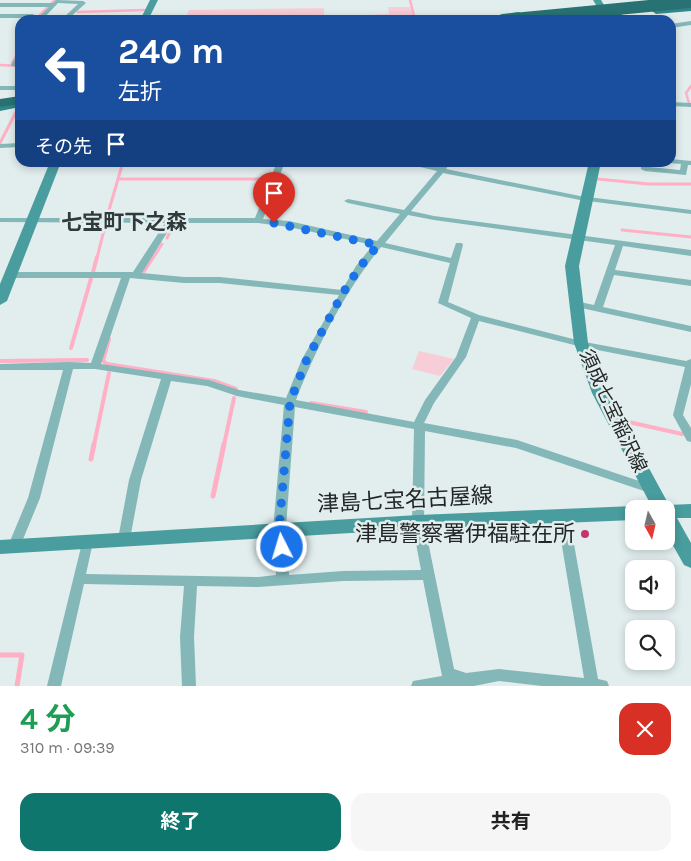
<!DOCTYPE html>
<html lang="ja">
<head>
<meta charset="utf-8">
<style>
	body { margin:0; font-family:Karla,"Noto Sans JP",sans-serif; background:#f6f6f6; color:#222; height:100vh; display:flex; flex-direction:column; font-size:19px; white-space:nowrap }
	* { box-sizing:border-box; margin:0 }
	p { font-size:16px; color:#767676 }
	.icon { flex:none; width:28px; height:28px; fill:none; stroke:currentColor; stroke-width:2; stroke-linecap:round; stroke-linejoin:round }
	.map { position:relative; height:686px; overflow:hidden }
	.details { display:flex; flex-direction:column; background:#fff; flex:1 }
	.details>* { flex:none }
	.banner { position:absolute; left:15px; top:15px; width:661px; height:152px; border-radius:15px; box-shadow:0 2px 8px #0003; background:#1a4fa0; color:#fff; overflow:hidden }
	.needle { width:32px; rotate:172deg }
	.buttons { position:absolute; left:625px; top:500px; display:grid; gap:10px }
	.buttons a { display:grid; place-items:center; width:50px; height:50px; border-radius:10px; background:#fff; box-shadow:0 2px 8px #0003; font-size:25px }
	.pin { position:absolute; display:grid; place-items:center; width:42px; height:42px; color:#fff; margin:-51px -21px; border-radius:50% 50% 50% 0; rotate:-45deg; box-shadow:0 0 5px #0007 }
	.pin .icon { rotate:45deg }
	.me { position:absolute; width:55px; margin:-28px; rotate:355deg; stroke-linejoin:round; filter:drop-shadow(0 0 4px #0008) }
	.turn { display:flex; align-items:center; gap:18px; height:105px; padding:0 20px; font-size:22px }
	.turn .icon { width:65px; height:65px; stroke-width:2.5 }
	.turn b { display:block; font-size:35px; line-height:42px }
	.then { display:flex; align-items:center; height:48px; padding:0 20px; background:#0003; gap:10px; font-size:19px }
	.round { display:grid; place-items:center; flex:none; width:52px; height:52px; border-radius:15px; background:#f6f6f6 }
	.head { display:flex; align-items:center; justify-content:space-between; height:85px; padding:0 20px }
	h1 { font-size:30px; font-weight:700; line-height:38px; color:#1e9e55 }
	.cta { display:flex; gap:10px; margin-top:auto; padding:10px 20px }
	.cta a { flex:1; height:58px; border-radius:15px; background:#0f766e; color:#fff; font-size:20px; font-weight:700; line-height:58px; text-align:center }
	.cta a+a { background:#f6f6f6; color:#222 }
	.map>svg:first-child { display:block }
	.green { fill:#f7cdd7 }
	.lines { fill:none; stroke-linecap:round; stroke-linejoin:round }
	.stream-far3 { stroke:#ffb0c5; stroke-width:2.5 }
	.stream-far2 { stroke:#ffb0c5; stroke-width:3 }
	.stream-far1 { stroke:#ffb0c5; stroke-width:4 }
	.stream { stroke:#ffb0c5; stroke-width:5 }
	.street { fill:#84b7b8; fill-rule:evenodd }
	.secondary { fill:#499d9f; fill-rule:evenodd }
	.primary { fill:#308689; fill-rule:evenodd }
	.highway { fill:#287274; fill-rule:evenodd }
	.highway-bridge { stroke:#287274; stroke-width:12 }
	.route { stroke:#1a73e8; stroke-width:9; stroke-dasharray:0 16.2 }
	.poi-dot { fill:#c2366b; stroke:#e2eded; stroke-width:2 }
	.labels { text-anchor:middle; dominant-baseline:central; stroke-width:5; stroke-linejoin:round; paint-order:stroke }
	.street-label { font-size:19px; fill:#222626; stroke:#e2eded }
	.quarter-label { font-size:21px; font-weight:bold; fill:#313a3a; stroke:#e2eded }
	.near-street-label { font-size:22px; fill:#222626; stroke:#e2eded }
	.near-poi-label { font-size:22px; fill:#222626; stroke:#e2eded; text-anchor:end }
</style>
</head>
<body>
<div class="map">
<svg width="691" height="686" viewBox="0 0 691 686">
	<rect width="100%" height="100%" fill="#e2eded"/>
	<g class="green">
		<polygon points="388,7 410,7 414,20 367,20 365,15 389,14"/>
		<polygon points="324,8 324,20 185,20 189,10"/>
		<polygon points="419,351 454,359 440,376 412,369"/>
	</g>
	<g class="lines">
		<g class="stream-far3">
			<polyline points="410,0 415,20"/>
			<polyline points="52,3 55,0"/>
			<polyline points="78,12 144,10"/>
			<polyline points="35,20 48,7"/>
			<polyline points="12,63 20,50"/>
			<polyline points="0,65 20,66"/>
			<polyline points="689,103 686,93 691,86"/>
			<polyline points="16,113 19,107"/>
		</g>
		<g class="stream-far2">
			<polyline points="0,143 16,112"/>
			<polyline points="118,179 270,179"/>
			<polyline points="598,179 648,184 691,184"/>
			<polyline points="107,217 123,162"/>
			<polyline points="622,230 691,237"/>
			<polyline points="167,238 173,226"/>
			<polyline points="97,258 106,222"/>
			<polyline points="153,258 162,244"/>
		</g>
		<g class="stream-far1">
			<polyline points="144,271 153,257"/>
			<polyline points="93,272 97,257"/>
			<polyline points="109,339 103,361 107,364 214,381 236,389"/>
			<polyline points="71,348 92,275"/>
			<polyline points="0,361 87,360"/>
			<polyline points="311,403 366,412"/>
			<polyline points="624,421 682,434"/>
			<polyline points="94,445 109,373"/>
			<polyline points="224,445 234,398"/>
		</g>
		<g class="stream">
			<polyline points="91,459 94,444"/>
			<polyline points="213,496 224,444"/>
			<polyline points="0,655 22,655 17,686"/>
		</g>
		<g class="street">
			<polygon points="56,0 83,1 86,3 67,20 61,20 78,4 58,3 42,20 36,20 49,7 0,7 0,3 53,3"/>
			<polygon points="0,14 33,14 36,16 33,18 0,18"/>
			<polygon points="691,21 691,25 671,28 671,24"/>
			<polygon points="20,53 18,63 20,63 20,67 12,66 11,65 18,54"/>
			<rect x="0" y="86" width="20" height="4"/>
			<polygon points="671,102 691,103 691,107 671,106"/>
			<polygon points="20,143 20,147 0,148 0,144"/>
			<polygon points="671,159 691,161 691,165 688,165 686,175 645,171 641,169 641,162 649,162 649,167 680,170 681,164 668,163 671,162"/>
			<path d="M277 162H285L263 219 289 221 377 241 400 214 348 203 344 201 348 199 404 210 437 171 399 162H417L440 167 444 162H451L446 169 580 196 691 210V214L580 200 443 173 411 211 434 216 691 250V256L623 246 615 270 691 280V286L614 275 603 307 691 326V332L572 306 570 304 575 301 594 305 615 245 434 220 408 215 385 243 451 258 456 243H462L463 245 448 302 479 315 585 342 686 361 691 359V384L683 415 691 428V442L687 441 673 415 685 367 582 347 479 321 466 357 434 403 424 423 517 440 654 486 656 489 654 492 650 493 516 448 425 431 424 522 454 669 466 673 499 669 584 678 557 516 559 513 563 511 567 513 569 516 598 679 607 681 609 686H542L499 681 474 686H411L413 681 442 676 423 580 343 581 258 587 197 586 194 637 196 686H182L180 637 184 586 84 584 61 686H47L83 539 87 537 91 539 93 542 86 574 258 577 276 575 275 533 273 530 284 405 237 396 207 386 171 381 141 480 130 539 128 542 124 544 120 542 118 539 129 480 161 379 95 369H73L40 498 19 549 14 551 9 549 8 546 28 498 63 370H0V364L69 362 91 363 121 278H10L5 275 10 272H133L165 223 0 222V218H255ZM173 223H258L289 227 373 245 356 266 342 290 220 277H184L142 273ZM381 247 450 263 438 303 471 318 456 357 425 400 414 422 296 400C316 348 345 291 381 247ZM130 278 184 283H220L339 295 302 359 286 398 239 390 209 380 101 364ZM295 407 414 429 412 522 421 570 343 571 289 575 287 530 286 527Z"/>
		</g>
		<g class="secondary">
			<polygon points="150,0 158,0 148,20 140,20"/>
			<polygon points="593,0 601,0 613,20 605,20"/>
			<polygon points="517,12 520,12 520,16 492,20 470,20"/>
			<polygon points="50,162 61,162 7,301 0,305 0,284"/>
			<polygon points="589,162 601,162 579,266 588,343 608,393 669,505 691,504 691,518 677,518 691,543 691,568 684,565 666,533 666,509 653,509 592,393 574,343 565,266"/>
			<polygon points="634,506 641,509 634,509 634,520 418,529 0,554 0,540 418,515"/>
		</g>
		<g class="primary">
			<polygon points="691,5 691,11 656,14 652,11 656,8"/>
			<polygon points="619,12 623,15 622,17 567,20 572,17"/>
			<polygon points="20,101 20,107 0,111 0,105"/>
		</g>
		<polygon class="highway" points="20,96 20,104 0,107 0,99"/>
		<polyline class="highway-bridge" points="503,20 691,2"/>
	</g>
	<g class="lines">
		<polyline class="route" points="274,223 378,245 359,268 343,293 307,359 290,402 279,530 281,530 282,547"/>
	</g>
	<circle class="poi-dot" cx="585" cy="534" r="5"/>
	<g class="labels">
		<g class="street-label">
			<text transform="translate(613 411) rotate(65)">須成七宝稲沢線</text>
		</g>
		<g class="quarter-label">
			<text x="124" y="222">七宝町下之森</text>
		</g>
		<g class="near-street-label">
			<text transform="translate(405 500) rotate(-3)">津島七宝名古屋線</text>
		</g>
		<g class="near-poi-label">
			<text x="575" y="534">津島警察署伊福駐在所</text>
		</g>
	</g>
</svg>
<div class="buttons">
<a><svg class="needle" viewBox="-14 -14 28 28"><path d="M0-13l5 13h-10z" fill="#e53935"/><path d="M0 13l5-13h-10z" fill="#767676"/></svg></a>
<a><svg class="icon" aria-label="sound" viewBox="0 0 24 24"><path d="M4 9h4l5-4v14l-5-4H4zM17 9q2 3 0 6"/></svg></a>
<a><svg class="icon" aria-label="search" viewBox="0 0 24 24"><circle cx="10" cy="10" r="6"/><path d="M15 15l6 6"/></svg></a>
</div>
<div class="pin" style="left:274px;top:223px;background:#d93025"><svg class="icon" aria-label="arrive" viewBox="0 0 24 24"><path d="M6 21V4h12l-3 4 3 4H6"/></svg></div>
<svg class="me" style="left:282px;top:547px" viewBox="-20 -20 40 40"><circle r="17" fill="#1a73e8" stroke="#fff" stroke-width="3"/><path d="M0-11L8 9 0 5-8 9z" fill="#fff"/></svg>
<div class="banner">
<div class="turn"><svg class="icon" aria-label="left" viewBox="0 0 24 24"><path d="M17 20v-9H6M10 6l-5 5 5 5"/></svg><div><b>240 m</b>左折</div></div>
<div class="then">その先<svg class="icon" aria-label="arrive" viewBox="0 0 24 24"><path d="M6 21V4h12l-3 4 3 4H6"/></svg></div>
</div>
</div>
<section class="details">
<div class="head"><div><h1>4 分</h1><p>310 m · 09:39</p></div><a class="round" style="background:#d93025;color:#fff"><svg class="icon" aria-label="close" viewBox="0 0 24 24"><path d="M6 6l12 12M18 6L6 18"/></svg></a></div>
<div class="cta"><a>終了</a><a>共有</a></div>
</section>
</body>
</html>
